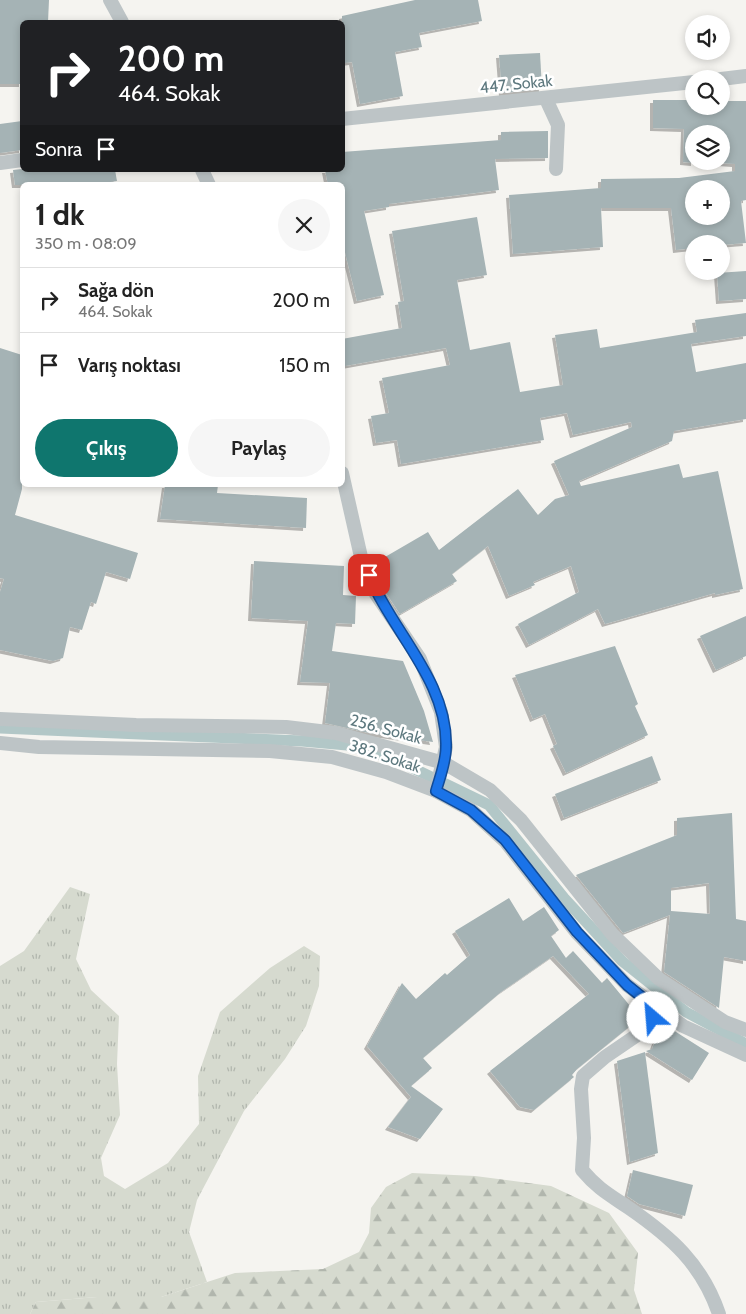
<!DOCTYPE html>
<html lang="tr">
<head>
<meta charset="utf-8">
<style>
	body { margin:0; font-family:Cabin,sans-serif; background:#f6f6f6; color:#222; height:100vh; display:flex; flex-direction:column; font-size:19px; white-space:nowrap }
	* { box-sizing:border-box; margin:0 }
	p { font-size:16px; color:#767676 }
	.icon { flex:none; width:28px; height:28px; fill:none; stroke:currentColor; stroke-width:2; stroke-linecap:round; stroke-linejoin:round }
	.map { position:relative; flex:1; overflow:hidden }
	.side { position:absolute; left:20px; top:182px; width:325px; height:305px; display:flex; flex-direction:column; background:#fff; border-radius:8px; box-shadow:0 2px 8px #0003 }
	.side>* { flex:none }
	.banner { position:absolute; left:20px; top:20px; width:325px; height:152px; border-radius:8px; box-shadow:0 2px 8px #0003; background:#202124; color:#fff; overflow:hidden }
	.buttons { position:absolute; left:685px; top:15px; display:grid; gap:10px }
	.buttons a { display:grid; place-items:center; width:45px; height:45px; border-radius:50%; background:#fff; box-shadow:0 2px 8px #0003; font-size:25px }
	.pin { position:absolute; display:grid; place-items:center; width:42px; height:42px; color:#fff; margin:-21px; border-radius:10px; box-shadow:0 2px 8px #0006 }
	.me { position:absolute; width:55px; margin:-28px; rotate:333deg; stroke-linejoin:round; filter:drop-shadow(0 0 4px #0008) }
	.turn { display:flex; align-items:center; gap:18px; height:105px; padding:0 15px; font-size:22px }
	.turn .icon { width:65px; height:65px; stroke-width:2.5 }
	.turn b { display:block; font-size:35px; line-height:42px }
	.then { display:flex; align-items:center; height:48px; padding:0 15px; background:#0003; gap:10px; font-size:19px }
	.round { display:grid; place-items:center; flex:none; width:52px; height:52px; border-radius:26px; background:#f6f6f6 }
	.headline { display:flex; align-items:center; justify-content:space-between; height:85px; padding:0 15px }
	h1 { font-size:30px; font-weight:800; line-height:38px }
	.action { display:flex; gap:10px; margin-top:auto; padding:10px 15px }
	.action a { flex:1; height:58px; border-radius:30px; background:#0f766e; color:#fff; font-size:20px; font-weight:800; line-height:58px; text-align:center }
	.action a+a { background:#f6f6f6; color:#222 }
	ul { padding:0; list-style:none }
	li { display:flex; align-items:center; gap:15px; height:65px; padding:0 15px; border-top:1px solid #e0e0e0 }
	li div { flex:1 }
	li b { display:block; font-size:19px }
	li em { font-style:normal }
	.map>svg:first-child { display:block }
	.grass { fill:url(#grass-tufts) }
	.forest { fill:url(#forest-firs) }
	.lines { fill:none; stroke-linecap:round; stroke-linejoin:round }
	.canal { stroke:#b2c7c7; stroke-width:11 }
	.building { fill:#a5b3b5; fill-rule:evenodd; filter:url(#shadow) }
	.minor { stroke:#bdc4c6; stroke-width:14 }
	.route-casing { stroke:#114b97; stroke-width:12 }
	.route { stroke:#1a73e8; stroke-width:9 }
	.labels { text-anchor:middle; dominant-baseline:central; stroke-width:5; stroke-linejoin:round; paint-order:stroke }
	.street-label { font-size:16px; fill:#5d787e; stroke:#fff }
</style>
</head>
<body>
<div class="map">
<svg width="746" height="1314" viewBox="0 0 746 1314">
	<defs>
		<pattern id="grass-tufts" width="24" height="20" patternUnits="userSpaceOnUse" patternTransform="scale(1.25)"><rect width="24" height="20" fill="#d6dacf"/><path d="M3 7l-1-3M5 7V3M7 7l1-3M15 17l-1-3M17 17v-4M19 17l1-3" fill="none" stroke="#b1b6ad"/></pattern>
		<pattern id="forest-firs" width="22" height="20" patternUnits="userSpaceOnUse" patternTransform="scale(1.25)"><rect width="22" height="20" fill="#d6dacf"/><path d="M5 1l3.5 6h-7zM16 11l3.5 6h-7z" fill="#b1b6ad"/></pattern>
		<filter id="shadow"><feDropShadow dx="-3" dy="3" stdDeviation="0" flood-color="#0004"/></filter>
	</defs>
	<rect width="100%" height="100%" fill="#f5f4f0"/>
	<polygon class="grass" points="70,887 90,894 76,959 91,990 119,1016 117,1064 120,1115 101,1158 104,1176 125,1189 168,1163 199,1124 198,1076 220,1012 270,968 304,946 320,956 319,986 306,1026 285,1059 244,1111 197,1200 189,1232 207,1282 161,1297 97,1297 36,1302 30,1314 0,1314 0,966 24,951"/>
	<polygon class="forest" points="412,1173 475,1176 551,1186 609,1213 638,1253 634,1290 642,1314 30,1314 36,1302 97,1297 161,1297 235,1273 323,1269 359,1252 369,1233 371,1208 386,1187"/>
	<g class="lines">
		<polyline class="canal" points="0,728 302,741 347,745 394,759 489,805 564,898 622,961 686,1012 746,1044"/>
	</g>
	<g class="building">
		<polygon points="0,0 49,0 48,22 22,22 22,84 0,84"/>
		<polygon points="415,0 478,0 482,21 419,33 422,47 395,52 403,96 360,104 352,62 345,63 342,50 342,16"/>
		<polygon points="540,53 542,89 502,93 499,55"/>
		<path d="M653 100H694V106H721V101H746V200L741 201 746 243 721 245 694 244V248L676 250 671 208H601L603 247 513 254 509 195 601 188V179L679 178 735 171V164L721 163V129H694V163L683 162 684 129 653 128ZM694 189H721V216H694Z"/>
		<polygon points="22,121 22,150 0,153 0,124"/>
		<polygon points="548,131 548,158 495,159 499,190 389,204 389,207 364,211 384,295 357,301 342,240 342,185 328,185 325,170 342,170 342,152 501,140 501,132"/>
		<polygon points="22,169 115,170 117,181 89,185 15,185 13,170"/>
		<polygon points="477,217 487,275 457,280 470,350 510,342 520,392 563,385 555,335 597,329 600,348 697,332 695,320 746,313 746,336 691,344 696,372 746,363 746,419 674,431 672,441 579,481 581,486 679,464 683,478 718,471 743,589 715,595 715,593 605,624 598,609 529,645 518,624 579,592 571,566 533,582 535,585 509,596 488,546 452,574 457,581 400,614 384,590 373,564 428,532 439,550 518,489 538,515 555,499 569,495 554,461 632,427 631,422 573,435 567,413 540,418 544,440 401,464 397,440 376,443 371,416 389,413 382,378 450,365 446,348 345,366 342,339 402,328 398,302 404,301 392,231"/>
		<polygon points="746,271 746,299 719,301 717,273"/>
		<polygon points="0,348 22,355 22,489 15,515 138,553 130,579 106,572 96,604 91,602 82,630 70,627 63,658 53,661 0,650 0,592 4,579 0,578"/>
		<polygon points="165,485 218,485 217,493 307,498 306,528 160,519"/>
		<polygon points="254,561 344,566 343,595 356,596 355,624 336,623 332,651 403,661 424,711 433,742 369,733 325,723 330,683 300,682 308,621 251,618"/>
		<polygon points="746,616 746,656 716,670 700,636"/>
		<polygon points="615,646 638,704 635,706 648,735 566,773 553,746 557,744 545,714 533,719 515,675"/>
		<polygon points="652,756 661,780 564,818 555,794"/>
		<path d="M732 813 736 919 746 921V961L724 957 719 1008 664 972 670 915 623 933 576 875 677 835V818ZM709 883 710 914 671 911V888Z"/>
		<polygon points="509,898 523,921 544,907 559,930 551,936 566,958 573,951 602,983 607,978 640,1018 577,1069 572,1075 574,1077 534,1110 520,1107 490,1071 589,994 553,956 501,992 423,1058 432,1068 411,1086 443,1109 420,1139 388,1127 411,1097 367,1046 402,983 416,999 445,973 447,975 470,955 455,931"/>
		<polygon points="662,1023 709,1053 692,1080 646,1051 652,1049"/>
		<polygon points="645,1052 658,1153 630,1162 617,1061"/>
		<polygon points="633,1170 693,1185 685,1216 639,1204 627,1196"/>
	</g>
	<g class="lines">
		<g class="minor">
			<polyline points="110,0 122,22"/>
			<polyline points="721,79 746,76"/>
			<polyline points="546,99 558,125 556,169"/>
			<polyline points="342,119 694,82"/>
			<polyline points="0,163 22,160"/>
			<polyline points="202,170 209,185"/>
			<polyline points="342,473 361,557 376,594 420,659 441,712 446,747 436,791"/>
			<polyline points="0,719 136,725 286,727 336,733 444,763 490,790 521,820 612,934 659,979 725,1022 746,1030"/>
			<polyline points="0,743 39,747 270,751 332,757 386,772 436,791 471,810 505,841 577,933 627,985 683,1026 746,1055"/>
			<path d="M653 1006V1018L646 1029 605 1057 583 1076 581 1089 584 1138 582 1170C598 1189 610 1195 629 1208 671 1237 702 1264 719 1314"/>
		</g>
	</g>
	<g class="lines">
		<defs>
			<path id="route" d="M369 575C392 632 448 681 446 747 446 762 440 777 436 791L471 810 505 840 577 932 627 985 653 1006V1018"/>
		</defs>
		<use href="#route" class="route-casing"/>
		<use href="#route" class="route"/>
	</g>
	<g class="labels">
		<g class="street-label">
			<text transform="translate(516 84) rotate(-6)">447. Sokak</text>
			<text transform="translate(386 729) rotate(15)">256. Sokak</text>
			<text transform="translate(385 756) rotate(18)">382. Sokak</text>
		</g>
	</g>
</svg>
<div class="buttons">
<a><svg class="icon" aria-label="sound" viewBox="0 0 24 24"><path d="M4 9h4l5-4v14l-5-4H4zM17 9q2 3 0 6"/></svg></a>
<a><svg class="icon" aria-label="search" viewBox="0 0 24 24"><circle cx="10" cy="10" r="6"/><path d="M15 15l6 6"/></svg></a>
<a><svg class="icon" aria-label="layers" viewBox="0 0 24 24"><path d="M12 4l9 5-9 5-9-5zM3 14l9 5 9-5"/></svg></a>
<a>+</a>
<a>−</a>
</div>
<div class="pin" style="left:369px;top:575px;background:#d93025"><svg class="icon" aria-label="arrive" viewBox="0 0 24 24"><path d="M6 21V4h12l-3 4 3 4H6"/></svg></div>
<svg class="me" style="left:653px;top:1018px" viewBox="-20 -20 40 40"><circle r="19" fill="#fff"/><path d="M0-13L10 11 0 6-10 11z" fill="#1a73e8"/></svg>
<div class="banner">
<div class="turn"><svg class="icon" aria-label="right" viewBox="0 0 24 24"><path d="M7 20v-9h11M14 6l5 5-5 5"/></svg><div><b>200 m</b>464. Sokak</div></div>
<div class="then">Sonra<svg class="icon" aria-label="arrive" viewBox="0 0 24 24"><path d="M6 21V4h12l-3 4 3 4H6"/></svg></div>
</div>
<section class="side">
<div class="headline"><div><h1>1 dk</h1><p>350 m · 08:09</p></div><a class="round"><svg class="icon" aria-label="close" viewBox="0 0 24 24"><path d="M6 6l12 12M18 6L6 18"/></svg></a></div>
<ul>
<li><svg class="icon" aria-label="right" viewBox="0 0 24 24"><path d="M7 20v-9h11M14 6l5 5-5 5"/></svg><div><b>Sağa dön</b><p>464. Sokak</p></div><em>200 m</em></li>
<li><svg class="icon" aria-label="arrive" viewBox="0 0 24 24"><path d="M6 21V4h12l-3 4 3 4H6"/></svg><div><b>Varış noktası</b></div><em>150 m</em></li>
</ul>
<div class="action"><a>Çıkış</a><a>Paylaş</a></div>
</section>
</div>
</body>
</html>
